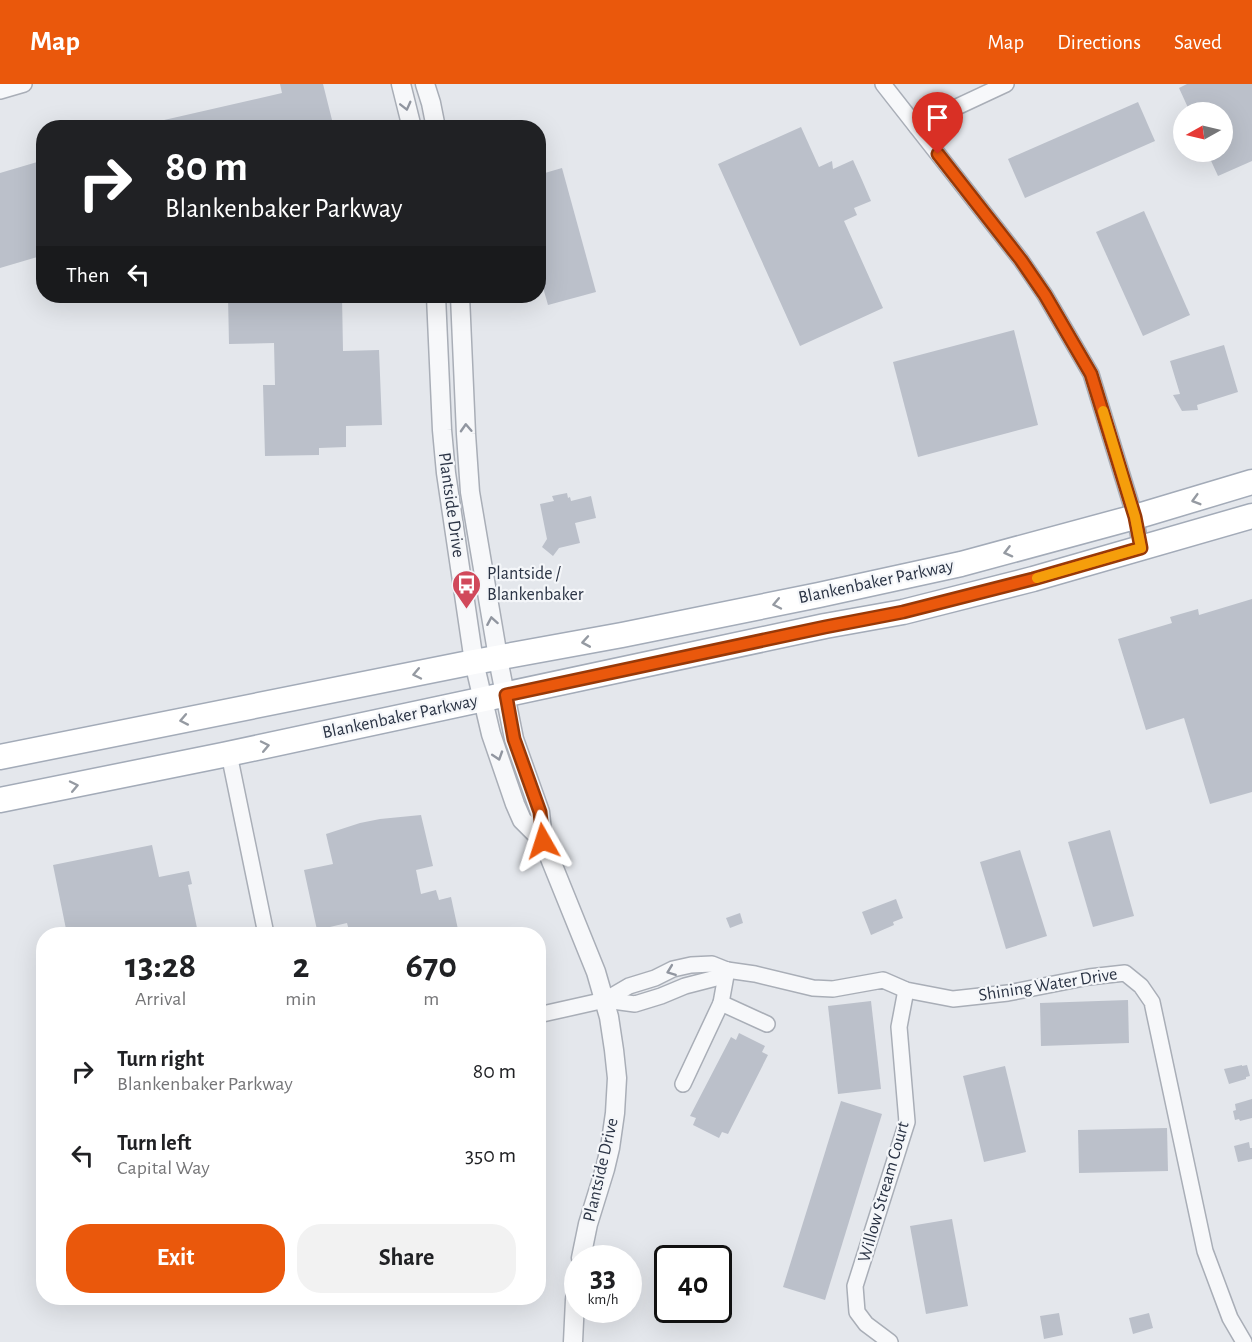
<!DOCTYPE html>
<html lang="en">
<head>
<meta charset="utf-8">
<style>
	body { margin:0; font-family:"Alegreya Sans",sans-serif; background:#f2f2f2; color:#202124; height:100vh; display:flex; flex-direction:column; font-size:22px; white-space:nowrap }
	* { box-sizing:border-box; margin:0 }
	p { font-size:20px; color:#757577 }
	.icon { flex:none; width:33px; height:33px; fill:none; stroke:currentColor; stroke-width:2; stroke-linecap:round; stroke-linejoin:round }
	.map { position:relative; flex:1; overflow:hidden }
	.details { position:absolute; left:36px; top:843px; width:510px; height:378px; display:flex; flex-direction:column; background:#fff; border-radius:24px; box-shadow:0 6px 24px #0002 }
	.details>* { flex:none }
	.hud { position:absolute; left:36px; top:36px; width:510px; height:183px; border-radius:24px; box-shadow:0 6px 24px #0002; background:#202124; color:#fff; overflow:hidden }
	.needle { width:39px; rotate:262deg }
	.controls { position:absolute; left:1173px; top:18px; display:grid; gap:12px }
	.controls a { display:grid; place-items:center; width:60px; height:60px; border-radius:50%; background:#fff; box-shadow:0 6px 24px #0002; font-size:30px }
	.speed { position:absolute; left:564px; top:1161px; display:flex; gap:12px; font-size:30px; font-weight:700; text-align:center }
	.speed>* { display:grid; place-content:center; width:78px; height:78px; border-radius:50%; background:#fff; box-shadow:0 6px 24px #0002; line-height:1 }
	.speed small { font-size:15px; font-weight:400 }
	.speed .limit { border:3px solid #111; border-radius:9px; background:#fff; color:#111 }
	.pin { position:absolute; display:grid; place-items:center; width:51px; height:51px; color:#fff; margin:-62px -26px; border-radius:50% 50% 50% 0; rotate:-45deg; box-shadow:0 0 6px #0007 }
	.pin .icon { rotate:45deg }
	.me { position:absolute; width:66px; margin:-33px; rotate:354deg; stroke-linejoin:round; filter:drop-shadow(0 0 4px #0008) }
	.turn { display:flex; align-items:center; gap:21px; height:126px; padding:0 30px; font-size:27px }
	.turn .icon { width:78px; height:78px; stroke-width:2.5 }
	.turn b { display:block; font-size:42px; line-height:51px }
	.then { display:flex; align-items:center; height:57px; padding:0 30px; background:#0003; gap:12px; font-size:22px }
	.eta { display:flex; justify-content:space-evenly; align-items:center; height:102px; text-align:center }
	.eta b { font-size:36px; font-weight:700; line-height:42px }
	.cta { display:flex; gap:12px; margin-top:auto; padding:12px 30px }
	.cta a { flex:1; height:69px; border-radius:24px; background:#ea580c; color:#fff; font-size:24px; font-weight:700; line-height:69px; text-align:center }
	.cta a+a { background:#f2f2f2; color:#202124 }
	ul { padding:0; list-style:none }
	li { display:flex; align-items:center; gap:18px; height:84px; padding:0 30px }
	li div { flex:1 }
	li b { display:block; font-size:22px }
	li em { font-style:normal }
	header { display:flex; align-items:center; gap:36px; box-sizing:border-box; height:84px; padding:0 30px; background:#ea580c; color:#fff }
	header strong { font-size:28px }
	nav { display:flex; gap:33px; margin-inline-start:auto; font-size:21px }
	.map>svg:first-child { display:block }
	.building { fill:#bbc0ca }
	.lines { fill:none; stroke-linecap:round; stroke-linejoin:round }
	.minor-casing { stroke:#a9aeb7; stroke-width:18 }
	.tertiary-casing { stroke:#a9aeb7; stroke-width:21 }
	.primary-casing { stroke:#a3abb8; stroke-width:27 }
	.minor { stroke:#f7f8fa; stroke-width:15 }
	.tertiary { stroke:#f7f8fa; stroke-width:18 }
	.primary { stroke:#fff; stroke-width:24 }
	.oneway { stroke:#9196a0 }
	.oneway2 { stroke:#959aa2 }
	.route-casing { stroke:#983908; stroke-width:15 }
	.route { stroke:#ea580c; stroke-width:10 }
	.slow { stroke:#f59e0b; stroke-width:10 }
	.labels { text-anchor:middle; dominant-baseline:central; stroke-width:4.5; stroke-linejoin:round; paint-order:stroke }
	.street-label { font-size:18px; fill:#2b3445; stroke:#f4f6f9 }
	.poi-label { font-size:18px; fill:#2b3445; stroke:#f4f6f9; text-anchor:start }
</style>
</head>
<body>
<header>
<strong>Map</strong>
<nav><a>Map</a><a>Directions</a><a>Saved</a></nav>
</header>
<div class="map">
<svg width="1252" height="1258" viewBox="0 0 1252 1258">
	<rect width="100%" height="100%" fill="#e4e7ec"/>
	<g class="building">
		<polygon points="280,0 323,0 334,44 151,44 151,39 282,9"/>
		<polygon points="1187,0 1252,0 1252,77 1218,92 1207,68 1222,68 1222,28 1190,28 1179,4"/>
		<polygon points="1138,18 1155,57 1025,114 1008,75"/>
		<polygon points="801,43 819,83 832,77 833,85 853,76 862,96 871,117 854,124 857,131 844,137 883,224 800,262 718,80"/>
		<polygon points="44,76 44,171 0,184 0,89"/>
		<polygon points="562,84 596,208 548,221 538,186 538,91"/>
		<polygon points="1144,127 1190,231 1143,252 1096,148"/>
		<polygon points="228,212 342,212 343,267 379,266 382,341 346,342 346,363 319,364 319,371 265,372 263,301 275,301 274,259 229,260"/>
		<polygon points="1014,246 1038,341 918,373 893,278"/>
		<polygon points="1224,261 1238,308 1197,321 1198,326 1182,327 1173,311 1180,310 1170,277"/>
		<polygon points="567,409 568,414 570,413 571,417 591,412 596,434 575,439 580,459 559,464 553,472 542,463 547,455 540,420 554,417 552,412"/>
		<polygon points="1252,515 1252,708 1210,720 1184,634 1146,646 1118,555 1172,539 1170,533 1198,525 1199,531"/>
		<polygon points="421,731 433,782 416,786 421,810 436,806 439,816 451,813 459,850 350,850 347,839 317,846 304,786 333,780 326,750 360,739 380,735"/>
		<polygon points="1110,746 1134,832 1093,843 1068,758"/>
		<polygon points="152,761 159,793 189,787 192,800 188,801 197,844 165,850 67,850 53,781"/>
		<polygon points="1020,766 1047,852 1006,865 980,778"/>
		<polygon points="896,815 903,834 893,838 894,841 871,851 862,828"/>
		<polygon points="740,829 743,839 730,844 726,834"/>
		<polygon points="1128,916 1129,959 1041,962 1040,919"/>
		<polygon points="871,917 881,1005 838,1010 828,922"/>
		<polygon points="739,949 765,962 762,968 768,971 728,1050 722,1048 719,1054 693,1041 696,1034 690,1032 731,953 736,956"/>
		<polygon points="1242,981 1242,982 1247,981 1250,992 1246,993 1246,995 1229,1000 1224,985"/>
		<polygon points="1005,982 1026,1068 984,1078 963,992"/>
		<polygon points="1252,1015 1252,1034 1240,1037 1239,1035 1235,1036 1233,1027 1236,1026 1235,1020"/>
		<polygon points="841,1017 882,1030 825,1216 783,1203"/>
		<polygon points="1167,1044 1168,1087 1079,1089 1078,1046"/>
		<polygon points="1249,1058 1250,1064 1252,1064 1252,1075 1238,1078 1234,1062"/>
		<polygon points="952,1135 968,1222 926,1230 910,1142"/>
		<polygon points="1059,1229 1063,1251 1044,1255 1040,1232"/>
		<polygon points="1149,1229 1153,1244 1133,1250 1129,1234"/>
	</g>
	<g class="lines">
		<defs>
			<g id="minor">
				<polyline points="883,0 1021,176 1045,211 1091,290 1135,433 1141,464"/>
				<polyline points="0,7 24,0"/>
				<polyline points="916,42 1006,0"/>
				<polyline points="229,670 266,850"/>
				<polyline points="727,886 721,919 767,940"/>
				<polyline points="605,916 635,920 661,912 685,902 716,894 727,886"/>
				<polyline points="538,931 605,916 629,902 655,894 673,885 691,881 712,880 727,886 755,890 813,904 833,905 883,896 906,906 953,915 1008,909 1089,893 1125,889 1141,902 1152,918 1205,1167 1230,1234 1244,1258"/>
				<polyline points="683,1000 721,919"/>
				<polyline points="890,1258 866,1240 857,1228 855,1202 907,1038 899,943 906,906"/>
			</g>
			<g id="tertiary">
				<polyline points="401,0 412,44"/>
				<polyline points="425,0 431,19 436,44"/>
				<polyline points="436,212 442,346 446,389 474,578 491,650 515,720 522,736 543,757"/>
				<polyline points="460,212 466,350 470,408 500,585 514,655 540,728 543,757 596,888 609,933 614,966 617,994 615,1029 610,1064 605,1085 588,1140 581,1174"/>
				<polyline points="573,1258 575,1216 578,1194"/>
			</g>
			<g id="primary">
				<polyline points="0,673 474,578 622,551 819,511 961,480 1135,433 1252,398"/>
				<polyline points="0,716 223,671 825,542 903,528 1033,495 1252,432"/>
			</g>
		</defs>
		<use href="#minor" class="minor-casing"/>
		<use href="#tertiary" class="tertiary-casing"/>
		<use href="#primary" class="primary-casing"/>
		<use href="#minor" class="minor"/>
		<use href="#tertiary" class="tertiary"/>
		<use href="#primary" class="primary"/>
	</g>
	<defs><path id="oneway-chevron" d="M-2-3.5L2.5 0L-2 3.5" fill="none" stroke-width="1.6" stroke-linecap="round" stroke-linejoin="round" transform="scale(1.5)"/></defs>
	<g class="oneway">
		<use href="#oneway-chevron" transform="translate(406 22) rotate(76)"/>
		<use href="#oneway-chevron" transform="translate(466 344) rotate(-93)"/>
		<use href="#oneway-chevron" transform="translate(492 537) rotate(-100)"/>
		<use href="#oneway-chevron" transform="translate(498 672) rotate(72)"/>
		<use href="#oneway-chevron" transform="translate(671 887) rotate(159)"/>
	</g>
	<g class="oneway2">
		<use href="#oneway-chevron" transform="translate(1196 416) rotate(164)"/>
		<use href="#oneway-chevron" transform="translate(1008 468) rotate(166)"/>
		<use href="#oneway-chevron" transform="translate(777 520) rotate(168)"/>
		<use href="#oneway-chevron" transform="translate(586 558) rotate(170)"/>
		<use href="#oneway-chevron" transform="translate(417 590) rotate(168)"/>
		<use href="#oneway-chevron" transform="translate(184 636) rotate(169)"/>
		<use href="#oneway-chevron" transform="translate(265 662) rotate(-12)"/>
		<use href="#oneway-chevron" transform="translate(74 702) rotate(-12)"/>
	</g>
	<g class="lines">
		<defs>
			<polyline id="route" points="543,757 540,728 514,655 506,611 825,543 903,528 1033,495 1141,464 1135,433 1091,290 1045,211 1021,176 938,70"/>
		</defs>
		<use href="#route" class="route-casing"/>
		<use href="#route" class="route"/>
		<polyline class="slow" points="1037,494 1141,464 1135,433 1103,327"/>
	</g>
	<defs>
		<symbol id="bus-pin" viewBox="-11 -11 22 30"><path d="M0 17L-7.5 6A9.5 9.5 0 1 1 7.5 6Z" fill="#d1495b" stroke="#f4f6f9"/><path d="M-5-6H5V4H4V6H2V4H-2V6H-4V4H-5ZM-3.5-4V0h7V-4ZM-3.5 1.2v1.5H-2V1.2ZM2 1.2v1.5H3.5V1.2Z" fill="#fff"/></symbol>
	</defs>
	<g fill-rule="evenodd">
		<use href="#bus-pin" x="450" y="484" width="33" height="45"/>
	</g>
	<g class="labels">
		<g class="street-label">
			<text transform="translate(451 421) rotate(82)">Plantside Drive</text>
			<text transform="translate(876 498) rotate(-12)">Blankenbaker Parkway</text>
			<text transform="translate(400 633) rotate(-12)">Blankenbaker Parkway</text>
			<text transform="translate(1048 901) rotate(-9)">Shining Water Drive</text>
			<text transform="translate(601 1086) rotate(-77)">Plantside Drive</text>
			<text transform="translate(884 1108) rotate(-74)">Willow Stream Court</text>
		</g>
		<g class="poi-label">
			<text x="487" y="490">Plantside /<tspan x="487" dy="21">Blankenbaker</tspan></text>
		</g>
	</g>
</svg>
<div class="controls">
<a><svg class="needle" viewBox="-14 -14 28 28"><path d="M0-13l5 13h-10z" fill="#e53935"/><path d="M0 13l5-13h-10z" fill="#757577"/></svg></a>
</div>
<div class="speed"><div>33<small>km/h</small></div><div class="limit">40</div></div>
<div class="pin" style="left:938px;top:70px;background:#d93025"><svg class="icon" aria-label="arrive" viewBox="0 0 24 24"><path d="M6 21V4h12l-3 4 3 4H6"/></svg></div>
<svg class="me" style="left:543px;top:757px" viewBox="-20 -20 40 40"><path d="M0-17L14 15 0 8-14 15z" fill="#ea580c" stroke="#fff" stroke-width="4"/></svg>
<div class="hud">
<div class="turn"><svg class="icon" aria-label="right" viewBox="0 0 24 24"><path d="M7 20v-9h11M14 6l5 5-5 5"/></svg><div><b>80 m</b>Blankenbaker Parkway</div></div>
<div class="then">Then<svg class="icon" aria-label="left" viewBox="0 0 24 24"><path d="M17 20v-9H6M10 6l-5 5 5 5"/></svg></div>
</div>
<section class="details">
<div class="eta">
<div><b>13:28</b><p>Arrival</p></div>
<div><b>2</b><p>min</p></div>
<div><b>670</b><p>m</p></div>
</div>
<ul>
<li><svg class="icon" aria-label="right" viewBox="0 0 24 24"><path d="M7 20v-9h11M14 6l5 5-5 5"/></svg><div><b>Turn right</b><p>Blankenbaker Parkway</p></div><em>80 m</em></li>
<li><svg class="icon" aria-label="left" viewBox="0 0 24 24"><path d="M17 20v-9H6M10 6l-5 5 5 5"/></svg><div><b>Turn left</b><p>Capital Way</p></div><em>350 m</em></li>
</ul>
<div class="cta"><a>Exit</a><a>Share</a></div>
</section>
</div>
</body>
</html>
